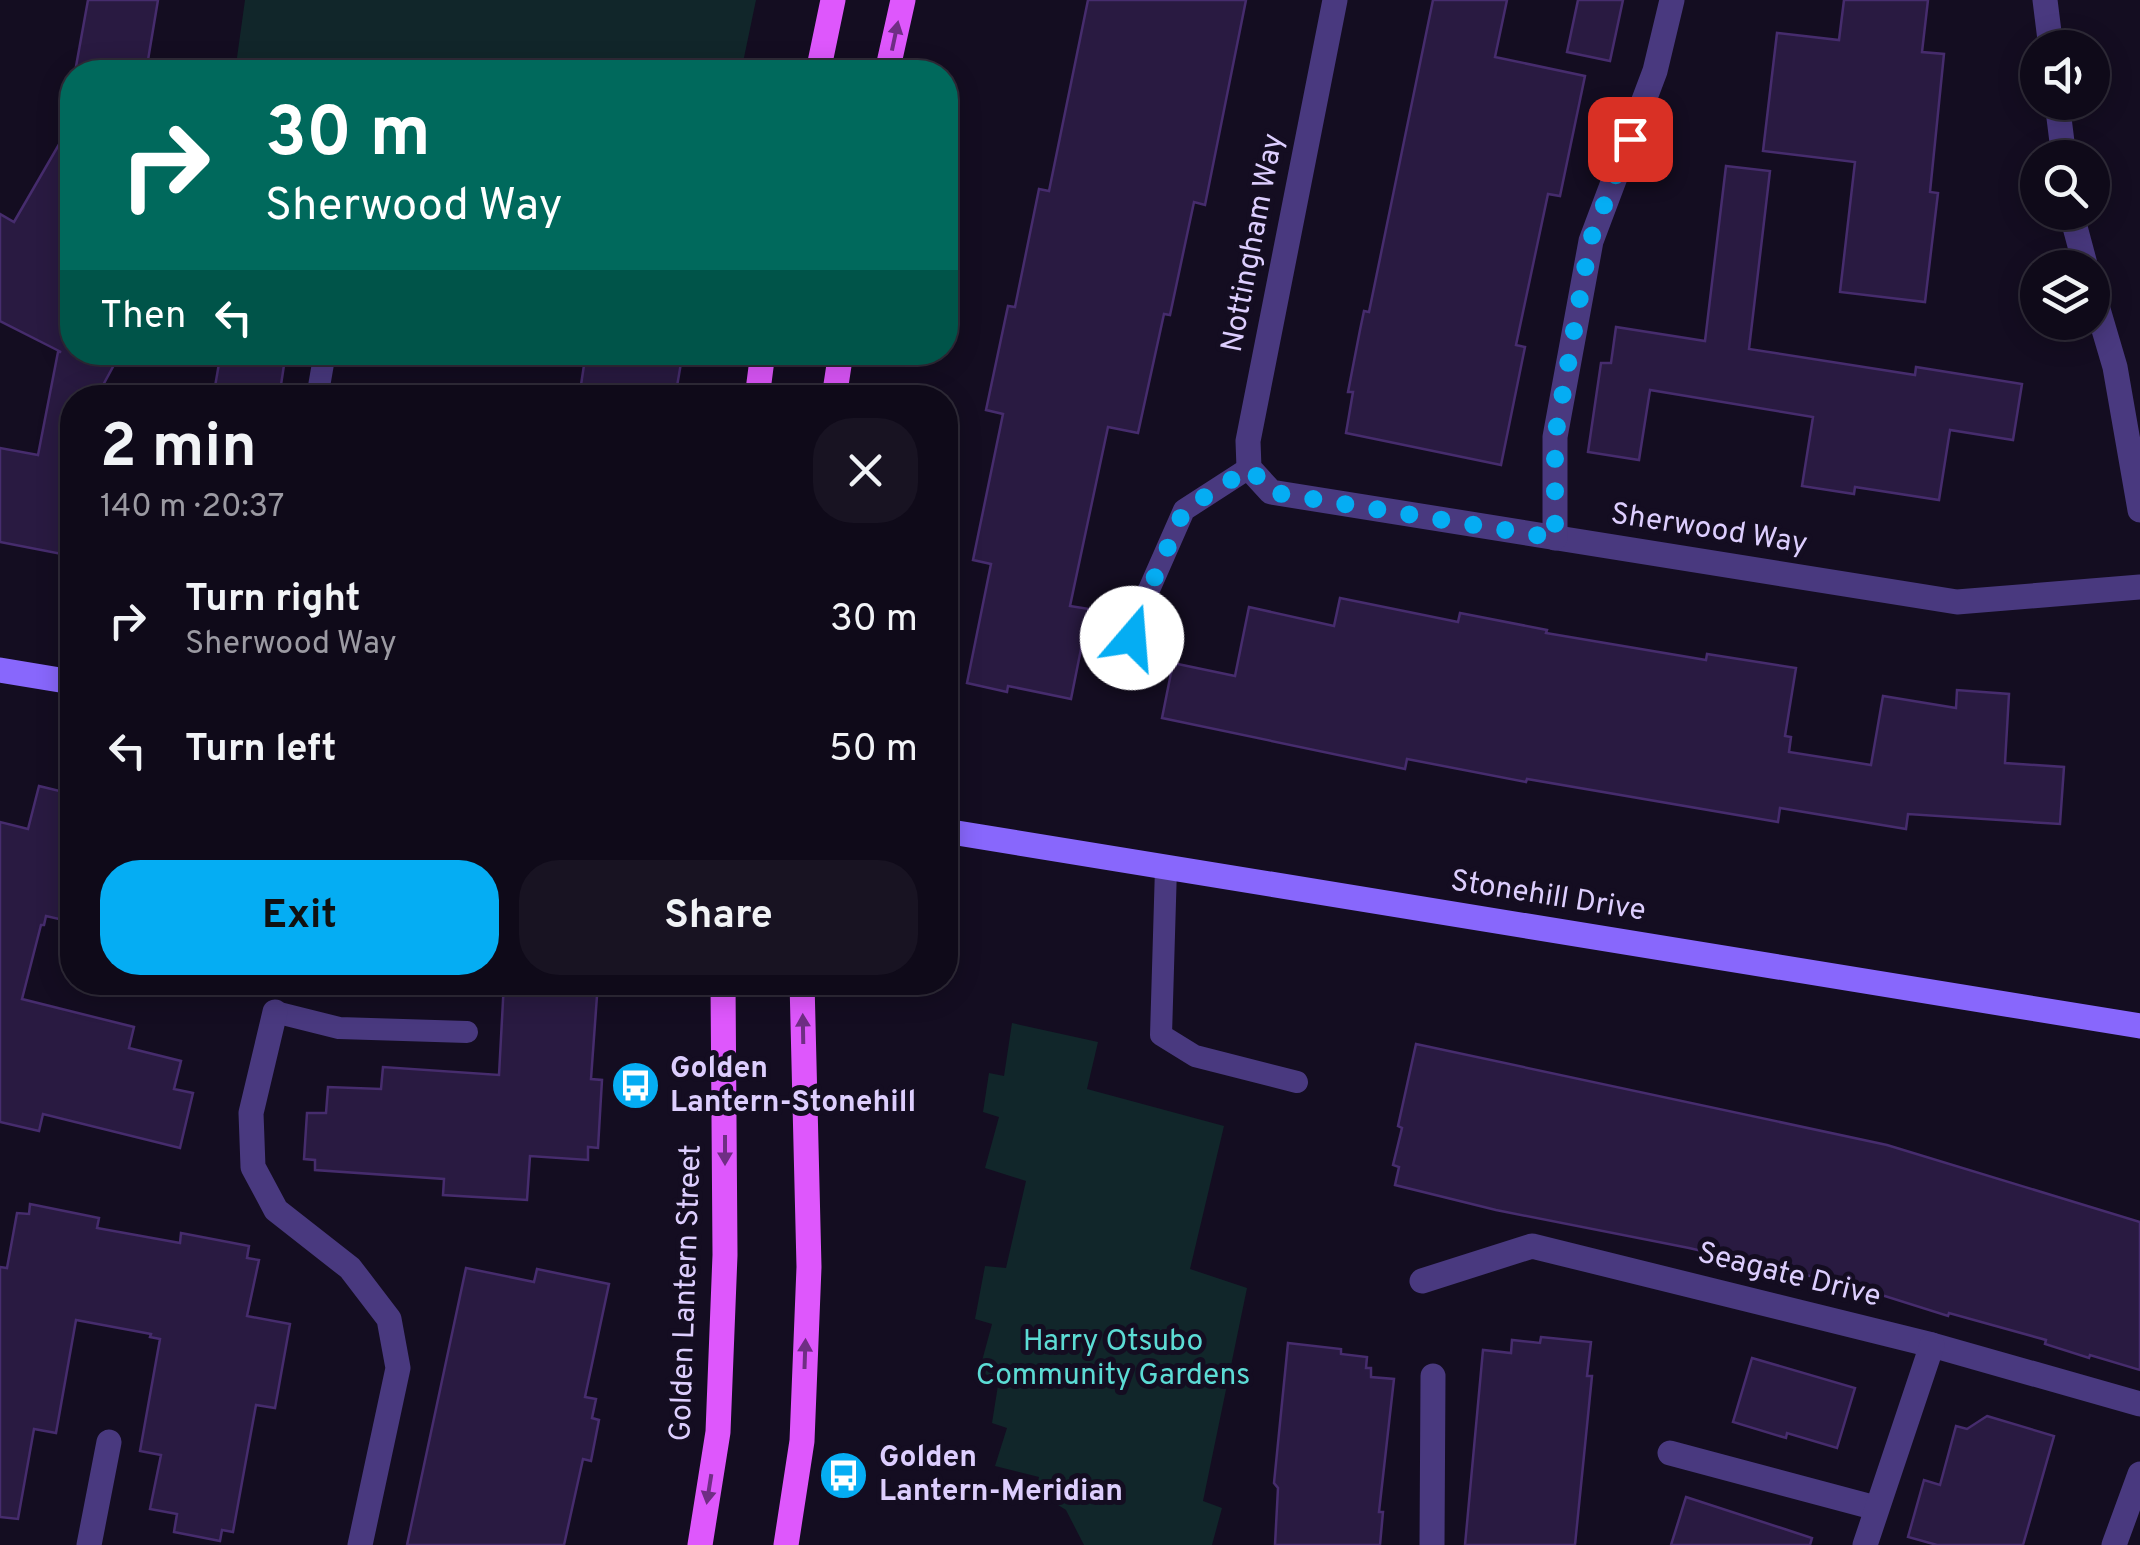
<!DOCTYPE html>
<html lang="en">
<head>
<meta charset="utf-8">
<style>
	body { margin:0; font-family:Overpass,sans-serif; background:#181322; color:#f1f3f6; height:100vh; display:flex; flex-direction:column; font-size:38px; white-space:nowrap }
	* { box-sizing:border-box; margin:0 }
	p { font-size:32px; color:#9b9aa2 }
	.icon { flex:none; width:55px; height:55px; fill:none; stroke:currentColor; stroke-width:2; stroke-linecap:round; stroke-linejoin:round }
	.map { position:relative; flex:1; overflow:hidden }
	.panel { position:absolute; left:60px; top:385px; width:898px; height:610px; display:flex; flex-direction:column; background:#0f0a19; border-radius:40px; box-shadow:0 5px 25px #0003,0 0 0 2px #2f2b38 }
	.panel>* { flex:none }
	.banner { position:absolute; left:60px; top:60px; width:898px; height:305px; border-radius:40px; box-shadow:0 5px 25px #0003,0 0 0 2px #2f2b38; background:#00695c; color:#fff; overflow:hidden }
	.tools { position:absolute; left:2020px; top:30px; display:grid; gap:20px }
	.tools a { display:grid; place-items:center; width:90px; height:90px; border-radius:50%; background:#0f0a19; box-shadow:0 5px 25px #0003,0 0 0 2px #2f2b38; font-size:50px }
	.pin { position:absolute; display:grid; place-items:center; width:85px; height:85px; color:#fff; margin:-42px; border-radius:20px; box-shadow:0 5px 15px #0006 }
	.me { position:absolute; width:110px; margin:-55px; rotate:18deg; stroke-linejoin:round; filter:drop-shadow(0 0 8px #0008) }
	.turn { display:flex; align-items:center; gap:35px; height:210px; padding:0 40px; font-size:45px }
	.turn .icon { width:130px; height:130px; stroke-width:2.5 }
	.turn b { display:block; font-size:70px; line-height:85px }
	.then { display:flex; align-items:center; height:95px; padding:0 40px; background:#0003; gap:20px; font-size:38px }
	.round { display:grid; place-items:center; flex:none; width:105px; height:105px; border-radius:40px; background:#181322 }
	.headline { display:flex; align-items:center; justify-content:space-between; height:170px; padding:0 40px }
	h1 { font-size:60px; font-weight:700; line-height:75px }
	.cta { display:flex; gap:20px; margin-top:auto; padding:20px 40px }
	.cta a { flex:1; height:115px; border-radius:40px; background:#05adf3; color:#111; font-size:40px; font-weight:700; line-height:115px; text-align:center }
	.cta a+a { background:#181322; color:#f1f3f6 }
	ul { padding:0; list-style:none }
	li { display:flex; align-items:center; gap:30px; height:130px; padding:0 40px }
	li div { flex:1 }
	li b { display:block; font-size:38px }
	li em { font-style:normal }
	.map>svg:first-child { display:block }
	.green { fill:#11262a }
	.building { fill:#291a41; stroke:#462c6d; stroke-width:2.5 }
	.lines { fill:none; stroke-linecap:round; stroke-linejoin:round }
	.service { stroke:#49397f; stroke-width:22 }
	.minor { stroke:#49397f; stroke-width:25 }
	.secondary { stroke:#8867fc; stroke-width:25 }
	.primary { stroke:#de57fc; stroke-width:25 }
	.oneway { fill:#6f2e84 }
	.route { stroke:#05adf3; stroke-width:18; stroke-dasharray:0 32.4 }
	.labels { text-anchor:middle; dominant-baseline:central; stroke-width:10; stroke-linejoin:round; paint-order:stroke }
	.street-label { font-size:30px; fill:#ddcefe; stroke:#140d21 }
	.poi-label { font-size:30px; font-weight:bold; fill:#ddcefe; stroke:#140d21; text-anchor:start }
	.park-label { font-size:30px; fill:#5cdcd5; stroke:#140d21 }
</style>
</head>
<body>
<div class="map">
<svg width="2140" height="1545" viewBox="0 0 2140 1545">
	<rect width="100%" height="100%" fill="#140d21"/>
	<g class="green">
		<polygon points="245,0 756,0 741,72 235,72"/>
		<polygon points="1012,1023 1098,1042 1087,1089 1224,1126 1190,1269 1247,1288 1203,1501 1222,1508 1212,1545 1084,1545 1066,1510 1036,1491 1039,1477 995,1466 1007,1428 992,1423 999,1379 979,1372 992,1324 975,1319 985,1266 1006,1268 1026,1181 985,1168 999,1117 983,1112 989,1073 1004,1076"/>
	</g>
	<g class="building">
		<polygon points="88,0 158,0 146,72 75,72"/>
		<polygon points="1088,0 1246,0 1205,205 1194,202 1170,315 1164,314 1138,433 1108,427 1070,606 1089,609 1071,699 1008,686 1007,692 967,683 991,564 973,560 1003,414 986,410 1008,306 1015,307 1039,189 1049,191"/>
		<polygon points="1433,0 1507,0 1495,57 1585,76 1560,196 1548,194 1516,345 1525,347 1501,465 1346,433 1353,392 1348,392 1360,330 1364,311 1369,312"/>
		<polygon points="1578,0 1623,0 1610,61 1567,52"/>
		<polygon points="1844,0 1928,0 1922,52 1944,54 1930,192 1938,193 1925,302 1840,292 1855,162 1763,151 1777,33 1839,40"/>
		<polygon points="72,122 72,352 121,352 96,398 72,398 72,556 0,542 0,448 38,455 58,352 61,352 0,321 0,214 14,222"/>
		<polygon points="1726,166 1770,171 1749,349 1915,375 1916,367 2022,384 2013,440 1950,430 1939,500 1855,487 1854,494 1802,486 1813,417 1650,390 1639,460 1588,452 1601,363 1611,363 1616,327 1705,341"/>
		<polygon points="221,352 286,352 279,398 213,398"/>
		<polygon points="586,352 678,352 676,362 681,363 675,398 579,398"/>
		<polygon points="1340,598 1458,622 1460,613 1547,630 1546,633 1706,660 1707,654 1796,668 1785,736 1791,737 1789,752 1871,765 1883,696 1956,708 1957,690 2009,694 2005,763 2064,767 2060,824 1908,814 1906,829 1780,808 1778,822 1527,779 1526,782 1407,759 1405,769 1162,718 1173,663 1235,676 1249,607 1334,626"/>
		<polygon points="39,786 72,794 72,922 46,916 44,925 41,925 22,999 134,1027 129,1048 181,1061 174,1089 193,1093 180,1148 43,1114 39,1131 0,1122 0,822 28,829"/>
		<polygon points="504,982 598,982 591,1079 602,1080 598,1148 588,1147 588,1160 530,1156 527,1200 443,1195 444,1179 315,1170 315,1160 304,1159 307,1113 326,1113 328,1087 381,1089 383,1067 499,1075"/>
		<polygon points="1416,1044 1887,1145 2140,1222 2140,1370 2090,1355 2089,1358 2045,1344 2046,1340 1949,1313 1948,1316 1853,1286 1689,1248 1496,1210 1395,1185 1399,1167 1393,1165 1402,1128 1398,1126"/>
		<polygon points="30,1204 99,1218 97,1228 180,1243 181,1233 249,1246 247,1258 259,1260 247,1316 290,1324 275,1408 256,1405 233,1532 222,1530 220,1541 174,1532 177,1514 150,1509 161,1455 140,1451 160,1339 150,1337 151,1334 76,1320 56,1433 34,1429 18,1519 0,1517 0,1267 7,1268 17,1213 29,1214"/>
		<polygon points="466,1268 534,1282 537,1269 609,1284 585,1397 596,1399 592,1418 599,1420 591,1461 583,1459 564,1545 407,1545"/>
		<polygon points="1541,1337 1591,1342 1587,1376 1592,1376 1575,1545 1465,1545 1483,1350 1511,1353 1512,1340 1540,1343"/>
		<polygon points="1288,1343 1341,1349 1341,1354 1367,1357 1366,1368 1371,1368 1371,1377 1394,1379 1379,1512 1383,1512 1380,1545 1275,1545 1278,1488 1274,1483"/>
		<polygon points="1752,1358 1855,1388 1837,1448 1787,1433 1786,1438 1733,1422"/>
		<polygon points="1987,1416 2054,1436 2023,1545 1937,1545 1908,1537 1924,1480 1940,1485 1956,1426 1967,1429"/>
		<polygon points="1686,1497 1812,1538 1810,1545 1671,1545"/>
	</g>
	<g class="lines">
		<g class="service">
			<polyline points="317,398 325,352"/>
			<polyline points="1121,676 1144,601 1184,510 1249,468"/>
			<polyline points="1166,868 1161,1035 1195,1056 1297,1082"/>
			<polyline points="275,1012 339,1028 467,1032"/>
		</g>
		<g class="minor">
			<polyline points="1335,0 1248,441 1249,468 1271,492 1957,602 2140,587"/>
			<polyline points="2045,0 2051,48"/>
			<polyline points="2057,102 2064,158"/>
			<polyline points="2071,212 2086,268"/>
			<polyline points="2092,289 2115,367 2140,510"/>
			<polyline points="1555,538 1555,437 1591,241 1655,71 1672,0"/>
			<polyline points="275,1012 251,1113 253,1167 276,1210 350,1268 389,1319 398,1368 360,1545"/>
			<polyline points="1422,1281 1532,1246 1932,1345 2140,1404"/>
			<polyline points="1670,1453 1876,1508"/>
			<polyline points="89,1545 109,1442"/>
			<polyline points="1432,1545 1433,1376"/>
			<polyline points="1865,1545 1932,1345"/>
			<polyline points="2114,1545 2140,1474"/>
		</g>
		<g class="secondary">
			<polyline points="0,670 72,682"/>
			<polyline points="945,831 2140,1026"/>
		</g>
		<g class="primary">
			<polyline points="818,72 833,0"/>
			<polyline points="887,72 903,0"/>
			<polyline points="757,398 763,352"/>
			<polyline points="834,398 841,352"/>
			<polyline points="700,1545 718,1432 725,1255 723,982"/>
			<polyline points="786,1545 802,1441 809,1267 802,982"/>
		</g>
	</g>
	<defs><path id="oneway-solid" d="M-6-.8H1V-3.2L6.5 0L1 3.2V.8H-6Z" transform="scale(2.5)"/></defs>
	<g class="oneway">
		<use href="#oneway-solid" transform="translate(895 36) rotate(-78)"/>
		<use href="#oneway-solid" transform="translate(803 1029) rotate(-91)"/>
		<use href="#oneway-solid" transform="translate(725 1150) rotate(90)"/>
		<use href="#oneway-solid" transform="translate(805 1354) rotate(-88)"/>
		<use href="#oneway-solid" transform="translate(709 1489) rotate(99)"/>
	</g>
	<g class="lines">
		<polyline class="route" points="1132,638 1144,602 1184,510 1250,468 1270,492 1555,538 1555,437 1590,241 1630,139"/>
	</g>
	<defs>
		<symbol id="bus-disc" viewBox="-11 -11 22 22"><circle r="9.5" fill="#05adf3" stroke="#140d21"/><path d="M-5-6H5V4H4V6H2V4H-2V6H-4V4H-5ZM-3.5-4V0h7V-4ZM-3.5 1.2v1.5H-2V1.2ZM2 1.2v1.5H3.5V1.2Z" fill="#fff"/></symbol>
	</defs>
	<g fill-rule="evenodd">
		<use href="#bus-disc" x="608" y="1058" width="55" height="55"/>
		<use href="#bus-disc" x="816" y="1448" width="55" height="55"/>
	</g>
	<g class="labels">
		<g class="street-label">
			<text transform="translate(1254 243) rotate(-79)">Nottingham Way</text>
			<text transform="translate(1709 530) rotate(9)">Sherwood Way</text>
			<text transform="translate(1548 897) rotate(9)">Stonehill Drive</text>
			<text transform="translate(1789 1276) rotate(14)">Seagate Drive</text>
			<text transform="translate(687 1293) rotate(-88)">Golden Lantern Street</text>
		</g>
		<g class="poi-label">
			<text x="670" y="1069">Golden<tspan x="670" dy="34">Lantern-Stonehill</tspan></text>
			<text x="879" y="1458">Golden<tspan x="879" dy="34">Lantern-Meridian</tspan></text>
		</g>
		<g class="park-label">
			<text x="1113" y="1342">Harry Otsubo<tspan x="1113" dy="34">Community Gardens</tspan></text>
		</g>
	</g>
</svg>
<div class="tools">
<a><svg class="icon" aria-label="sound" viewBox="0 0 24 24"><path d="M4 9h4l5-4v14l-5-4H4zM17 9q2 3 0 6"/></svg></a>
<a><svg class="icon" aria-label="search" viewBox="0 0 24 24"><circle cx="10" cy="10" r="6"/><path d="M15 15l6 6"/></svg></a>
<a><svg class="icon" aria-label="layers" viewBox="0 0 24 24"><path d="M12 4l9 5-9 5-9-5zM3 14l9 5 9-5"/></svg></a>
</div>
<div class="pin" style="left:1630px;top:139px;background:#d93025"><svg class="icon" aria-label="arrive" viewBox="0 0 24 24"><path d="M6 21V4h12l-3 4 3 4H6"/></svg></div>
<svg class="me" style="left:1132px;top:638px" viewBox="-20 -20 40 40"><circle r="19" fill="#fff"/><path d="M0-13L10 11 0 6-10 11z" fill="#05adf3"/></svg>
<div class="banner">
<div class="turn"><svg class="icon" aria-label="right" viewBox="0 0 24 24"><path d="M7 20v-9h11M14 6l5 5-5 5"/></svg><div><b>30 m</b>Sherwood Way</div></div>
<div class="then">Then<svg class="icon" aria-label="left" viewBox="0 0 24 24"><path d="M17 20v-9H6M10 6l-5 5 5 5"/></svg></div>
</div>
<section class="panel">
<div class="headline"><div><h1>2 min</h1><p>140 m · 20:37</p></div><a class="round"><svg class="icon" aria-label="close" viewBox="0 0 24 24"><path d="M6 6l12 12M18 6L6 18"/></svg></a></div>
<ul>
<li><svg class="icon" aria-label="right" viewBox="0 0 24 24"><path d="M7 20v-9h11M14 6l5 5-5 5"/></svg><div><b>Turn right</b><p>Sherwood Way</p></div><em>30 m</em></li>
<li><svg class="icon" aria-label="left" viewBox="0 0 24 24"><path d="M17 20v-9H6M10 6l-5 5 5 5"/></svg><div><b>Turn left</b></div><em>50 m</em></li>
</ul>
<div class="cta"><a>Exit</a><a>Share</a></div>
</section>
</div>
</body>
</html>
